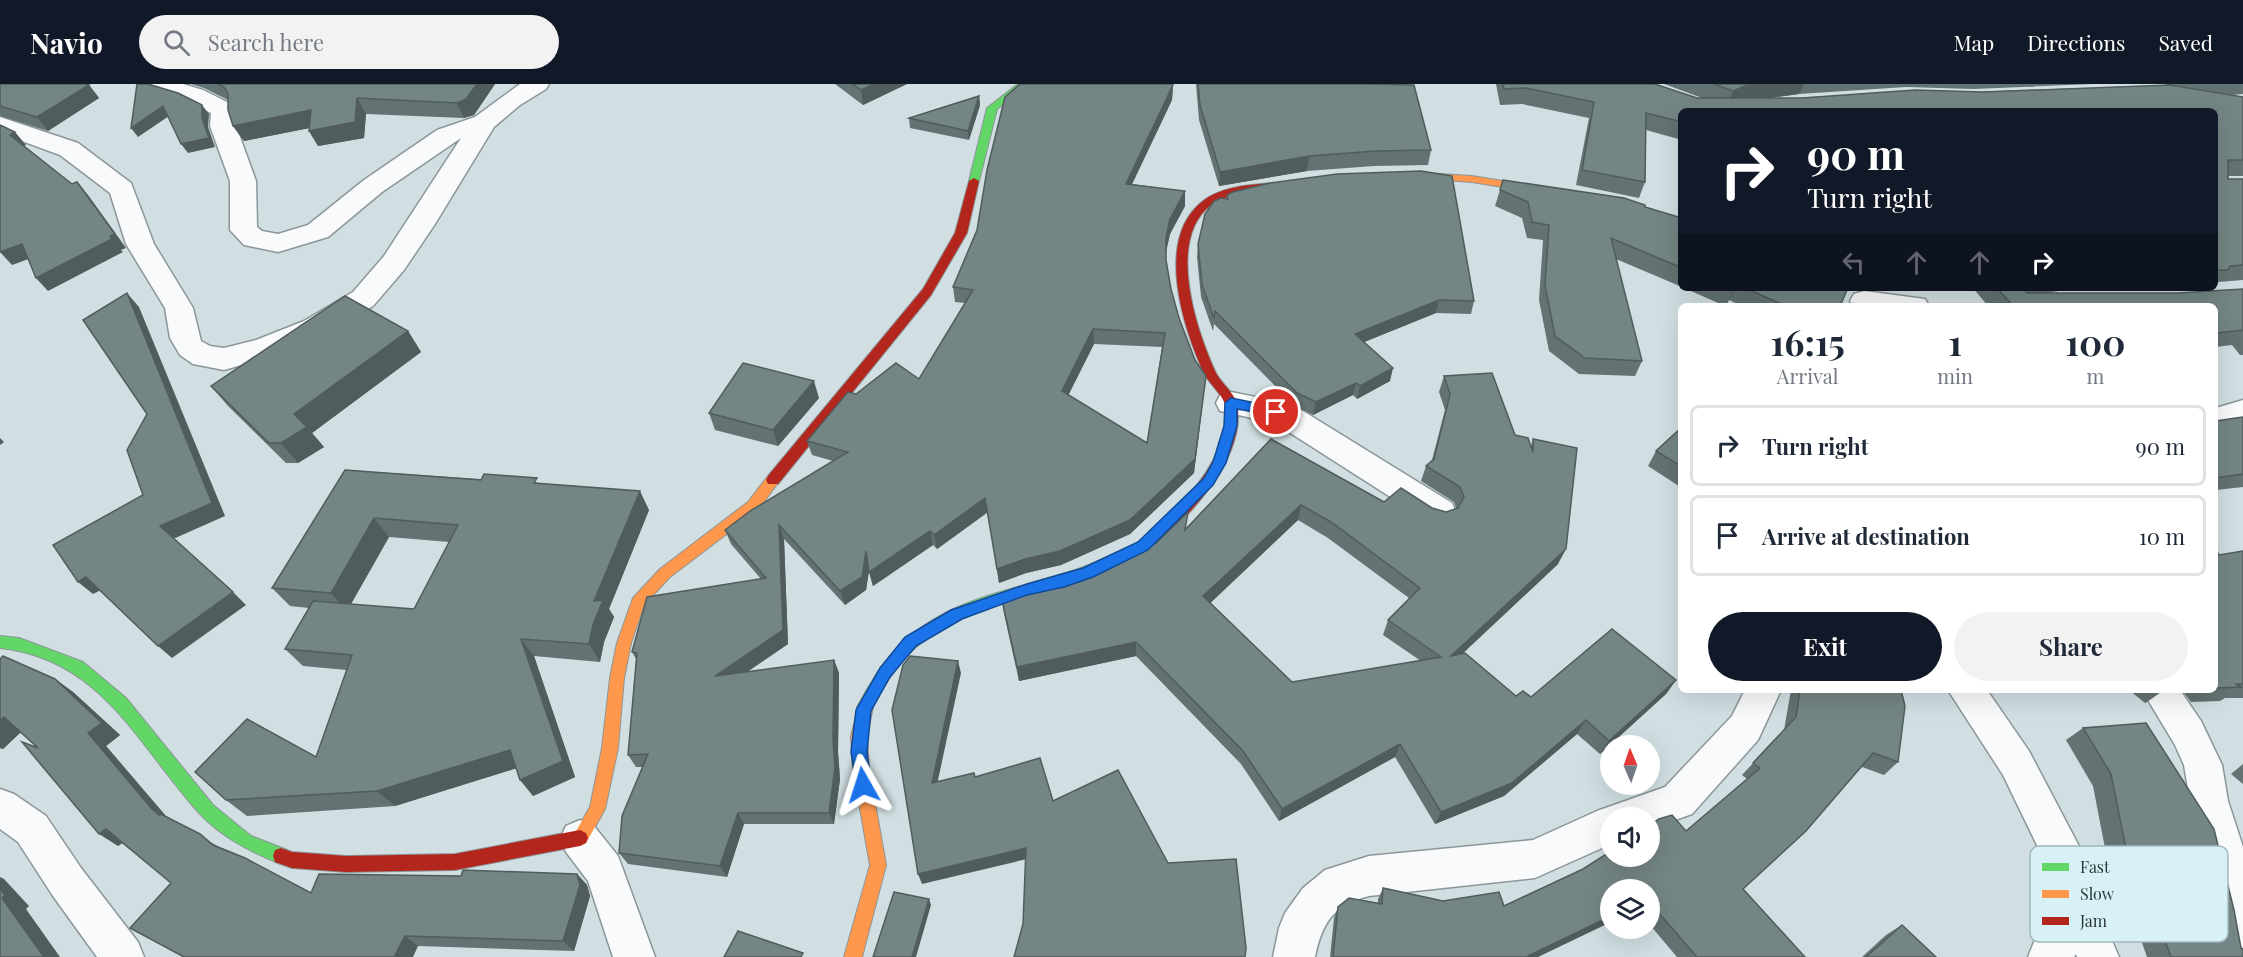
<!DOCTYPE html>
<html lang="en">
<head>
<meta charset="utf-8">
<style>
	body { margin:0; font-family:"Playfair Display",serif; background:#f2f2f3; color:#1f2937; height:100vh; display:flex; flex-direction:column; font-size:22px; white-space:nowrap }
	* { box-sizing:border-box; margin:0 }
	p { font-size:20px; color:#747a83 }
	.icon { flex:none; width:33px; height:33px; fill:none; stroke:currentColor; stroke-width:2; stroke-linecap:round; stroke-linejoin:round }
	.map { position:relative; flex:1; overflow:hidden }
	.details { position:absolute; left:1678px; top:219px; width:540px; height:390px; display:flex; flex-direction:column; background:#fff; border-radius:9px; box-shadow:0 6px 24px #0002 }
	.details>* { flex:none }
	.top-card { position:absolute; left:1678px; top:24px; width:540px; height:183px; border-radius:9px; box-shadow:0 6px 24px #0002; background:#111827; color:#fff; overflow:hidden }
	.needle { width:39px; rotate:358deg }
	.controls { position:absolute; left:1600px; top:651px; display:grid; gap:12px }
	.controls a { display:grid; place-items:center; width:60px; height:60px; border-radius:50%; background:#fff; box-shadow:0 6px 24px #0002; font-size:30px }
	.pin { position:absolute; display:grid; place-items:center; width:51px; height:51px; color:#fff; margin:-26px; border:3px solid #fff; border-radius:50%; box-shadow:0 2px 6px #0007 }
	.me { position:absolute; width:66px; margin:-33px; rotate:354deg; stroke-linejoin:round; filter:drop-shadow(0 0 4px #0008) }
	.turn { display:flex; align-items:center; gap:21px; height:126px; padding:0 30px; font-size:27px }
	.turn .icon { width:78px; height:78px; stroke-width:2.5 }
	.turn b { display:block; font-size:42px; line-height:51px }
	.lanes { display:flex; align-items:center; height:57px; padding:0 30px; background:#0003; justify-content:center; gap:30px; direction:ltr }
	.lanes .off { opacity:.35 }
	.eta { display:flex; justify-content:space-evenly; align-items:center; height:102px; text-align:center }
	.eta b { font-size:36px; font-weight:700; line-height:42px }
	.primary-button { display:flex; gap:12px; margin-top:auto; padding:12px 30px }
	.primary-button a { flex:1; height:69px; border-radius:36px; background:#111827; color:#fff; font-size:24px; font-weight:700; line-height:69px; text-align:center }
	.primary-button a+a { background:#f2f2f3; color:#1f2937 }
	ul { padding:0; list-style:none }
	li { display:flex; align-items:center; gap:18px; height:81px; margin:0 12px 9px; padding:0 18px; border:3px solid #e0e1e3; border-radius:9px }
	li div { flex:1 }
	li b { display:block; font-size:22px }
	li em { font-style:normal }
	header { display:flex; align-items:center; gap:36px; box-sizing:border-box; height:84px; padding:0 30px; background:#111827; color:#fff }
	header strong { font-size:28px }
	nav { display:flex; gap:33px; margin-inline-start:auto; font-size:21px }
	.search { width:420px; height:54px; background:#f2f2f3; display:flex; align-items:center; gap:15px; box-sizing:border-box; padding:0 21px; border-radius:33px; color:#747a83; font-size:22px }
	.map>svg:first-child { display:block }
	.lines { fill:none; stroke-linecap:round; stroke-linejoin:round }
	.street-casing { stroke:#8c9698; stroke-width:3 }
	.fast-casing { stroke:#8c9698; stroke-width:2 }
	.slow-casing { stroke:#8c9698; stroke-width:2 }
	.jam-casing { stroke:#8c9698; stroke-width:2 }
	.street { fill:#f8fafb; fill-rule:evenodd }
	.fast { fill:#63d668; fill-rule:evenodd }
	.slow { fill:#ff974d; fill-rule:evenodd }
	.jam { fill:#b3261e; fill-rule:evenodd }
	.wall { fill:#637272; fill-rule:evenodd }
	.shaded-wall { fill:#505d5c }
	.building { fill:#738584; stroke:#505d5c; stroke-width:1.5; fill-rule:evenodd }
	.route { fill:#1a73e8; stroke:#114b97; stroke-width:1.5 }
	.key { fill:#d7f1f6; stroke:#a3b9bd; stroke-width:1.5 }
	.key-label { font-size:16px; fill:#2b3638 }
</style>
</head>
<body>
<header>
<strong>Navio</strong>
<div class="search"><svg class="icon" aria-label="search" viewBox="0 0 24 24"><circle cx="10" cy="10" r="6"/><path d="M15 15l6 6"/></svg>Search here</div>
<nav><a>Map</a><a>Directions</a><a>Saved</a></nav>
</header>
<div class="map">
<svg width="2243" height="873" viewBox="0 0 2243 873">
	<rect width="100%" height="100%" fill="#d1dfe2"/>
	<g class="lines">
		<defs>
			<g id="street">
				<polygon points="146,0 183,0 203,6 233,21 236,26 236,42 256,97 257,143 262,147 278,150 308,141 364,96 437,46 475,33 520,0 549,0 546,5 520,21 494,43 435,140 404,186 373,222 324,251 273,272 224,286 193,280 180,271 170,254 165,224 126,160 110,109 60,71 0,49 0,33 78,59 131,99 154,160 193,224 201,257 210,262 224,264 256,256 304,237 353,208 384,172 461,54 382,108 328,153 278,168 244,161 230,146 230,97 210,42 211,29 185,16 149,5"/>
				<polygon points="1864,207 1925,215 1929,222 1853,222 1850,217 1854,210"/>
				<polygon points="1231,308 1276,317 1303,327 1452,419 1456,428 1452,437 1440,441 1428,437 1281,343 1270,338 1220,327 1216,319 1220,311"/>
				<polygon points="2243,316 2243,338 2216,346 2216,324"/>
				<path d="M1745 606H1781L1758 656 1692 730 1650 745V734H1611V760L1535 794 1369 812C1334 821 1322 838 1315 873H1273L1279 844 1285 829 1303 804 1325 786 1369 772 1533 756 1597 727 1665 703 1732 632Z"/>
				<polygon points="1948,606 1987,606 2029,667 2081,766 2100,829 2119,873 2077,873 2076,870 2074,873 2028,873 2034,858 2058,825 2048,784 2003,691"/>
				<polygon points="2142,606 2180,606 2201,637 2222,681 2228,717 2243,763 2243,873 2221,873 2206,772 2190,717 2184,681 2175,661"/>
				<polygon points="0,705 14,710 46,732 81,784 138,858 144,873 97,873 53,812 18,758 0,745"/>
				<polygon points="580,736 594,742 618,772 655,873 613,873 588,797 566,768 560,755 566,742"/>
			</g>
			<g id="fast">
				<polygon points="1018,0 1029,0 997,25 979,97 978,99 970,99 969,97 987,24"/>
				<path d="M1140 459 1145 461 1147 465 1145 469C1119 482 1092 493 1064 501 1008 518 946 529 905 574 890 590 880 609 870 628L865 630 860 628 857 623 860 618C911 520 976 517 1072 487 1096 480 1117 467 1140 459Z"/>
				<path d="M0 552 19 554 83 578 126 614 213 721 251 752 287 766 289 772 287 778 281 780C251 768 223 754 200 730 139 663 103 575 0 564Z"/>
			</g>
			<g id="slow">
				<polygon points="1408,88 1472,92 1547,104 1552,107 1547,110 1472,98 1404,93 1403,91"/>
				<polygon points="773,391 780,396 758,426 670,493 644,521 631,559 624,594 618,664 605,725 586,759 580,762 574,759 572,754 590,723 602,664 610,594 617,559 633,514 660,485 748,418 768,392"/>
				<polygon points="865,616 870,618 873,623 867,652 869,685 886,781 862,873 844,873 870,781 853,685 851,652 860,618"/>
			</g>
			<g id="jam">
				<polygon points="974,94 979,97 967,149 931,211 778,400 768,400 766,396 768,392 923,205 955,149 969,97"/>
				<path d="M1273 99 1277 100V104C1255 110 1230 107 1211 121 1166 155 1196 245 1215 287 1221 301 1237 309 1238 325 1242 380 1185 438 1145 469H1135L1133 465 1135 461C1175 430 1228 381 1226 325 1225 311 1208 300 1203 287 1182 240 1155 154 1203 117 1222 102 1251 101 1273 99Z"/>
				<polygon points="580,746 586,749 588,754 586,759 580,762 455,786 346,788 292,784 275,778 273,772 275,766 281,764 292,768 346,772 455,770"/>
			</g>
		</defs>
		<use href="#street" class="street-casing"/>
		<use href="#fast" class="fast-casing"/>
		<use href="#slow" class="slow-casing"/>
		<use href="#jam" class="jam-casing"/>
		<use href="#street" class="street"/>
		<use href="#fast" class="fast"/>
		<use href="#slow" class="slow"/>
		<use href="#jam" class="jam"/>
	</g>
	<g class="wall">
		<polygon points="0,0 89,1 99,14 48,47 0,32"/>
		<polygon points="191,0 495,0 474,31 464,34 366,30 364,54 318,62 309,47 309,44 244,57 233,42 228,16 204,4"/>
		<polygon points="835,0 907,0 863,21"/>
		<polygon points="1196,0 1369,0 1431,66 1428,81 1374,82 1307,87 1219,102 1199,36"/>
		<polygon points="1496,0 1655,0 1697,14 1702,14 1664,0 2093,0 1973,5 1906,3 1799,10 1770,14 1802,14 2168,1 2164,0 2243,0 2243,10 2232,11 2192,4 2243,13 2243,92 2228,92 2228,95 2243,95 2243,196 2218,198 2216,200 2216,27 1682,27 1682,56 1646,46 1645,98 1639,114 1576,101 1589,34 1522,20 1500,21"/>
		<path d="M1173 1 1172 16 1132 100 1185 107V122L1170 150 1166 167V176L1171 205 1179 234 1195 276 1206 292 1194 389 1130 450 1061 481 1026 489 999 499 988 428 937 465 933 461 873 502 869 487 866 506 845 521 784 455 788 560 747 588 834 576 839 589 838 668 840 695 834 740H744L727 793 628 780 619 769 642 683H636L628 671 636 575 632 568 761 495 731 460 725 446 833 377 812 371 807 357 856 310 919 295 965 219 955 218 953 203ZM1094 260 1162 263 1147 359 1068 311Z"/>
		<polygon points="979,12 980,21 969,56 910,44 909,34"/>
		<polygon points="1503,96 1645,123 1682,134 1682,203 1616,175 1642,277 1635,292 1579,290 1549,267 1539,216 1543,156 1527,154 1522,134 1495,122"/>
		<polygon points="1227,111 1474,217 1471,230 1436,229 1364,258 1390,297 1357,315 1353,311 1313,331 1295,322 1214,240 1213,247 1201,213 1197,173 1198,160 1227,114"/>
		<polygon points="1684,204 1843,204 1840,222 1742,222 1729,216 1725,222"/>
		<polygon points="1973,204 2078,204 2046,209 2177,209 2243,205 2243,271 2240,271 2232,261 2216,263 2216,222 1988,222"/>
		<polygon points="408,247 421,268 312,349 324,363 298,379 286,379 228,322 211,302"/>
		<path d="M1444 292 1515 351 1531 362 1533 355 1558 480 1462 570 1516 612 1531 613 1676 596 1666 610 1600 670 1577 650 1504 712 1435 740 1395 673 1279 737 1241 680 1136 572 1019 597 1004 530 1002 516 1076 494 1156 459 1186 444 1271 355 1384 418 1432 424 1446 428 1456 424 1454 418 1421 397 1426 382 1432 376 1445 326 1439 308ZM1298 436 1328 454 1409 514 1388 536 1383 551 1421 577 1292 598 1210 519Z"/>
		<polygon points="819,314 778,362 715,346 709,329"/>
		<polygon points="2243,333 2243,403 2216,406 2216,337"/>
		<polygon points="1682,343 1682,404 1648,382 1656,367"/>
		<path d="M345 386 540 399 649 426 609 525 614 533 604 558 600 578 534 572 575 693 533 712 516 684 395 722 247 732 226 716 316 673 347 586 303 582 285 565 309 524 290 522 272 504ZM389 453 449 458 414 525 351 520Z"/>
		<polygon points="2216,465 2219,471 2243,467 2243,614 2225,614 2220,617 2191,618 2182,606 2216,606"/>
		<polygon points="0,575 55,595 73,608 120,651 106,662 166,732 219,763 311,809 461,792 577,790 587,801 590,812 574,867 418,862 171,799 122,759 118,762 38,664 21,648 3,665 0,664"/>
		<polygon points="1791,606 1901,606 1898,678 1884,691 1862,683 1743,805 1805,873 1677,873 1650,841 1650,806 1538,873 1330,873 1334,834 1338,823 1378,820 1378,815 1383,804 1443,817 1504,822 1686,747 1747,695 1742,691 1784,646"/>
		<polygon points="2129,606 2164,606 2147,618 2145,619"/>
		<polygon points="2083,644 2241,864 2243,873 2147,873 2128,819 2115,816 2093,702 2066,656"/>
		<polygon points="2243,680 2243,700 2231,690"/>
		<polygon points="1902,841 1936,873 1862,873 1886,851"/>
	</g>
	<g class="shaded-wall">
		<polygon points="477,0 495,0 474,31 464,34 457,19"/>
		<polygon points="874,0 907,0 863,21 861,6"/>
		<polygon points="1761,0 1804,0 1799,10 1738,18 1726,22 1733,7 1745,2"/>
		<polygon points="89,1 99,14 48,47 37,33"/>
		<polygon points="1173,1 1172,16 1125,115 1126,100"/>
		<polygon points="979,12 980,21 969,56 968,47"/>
		<polygon points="357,14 366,30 364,54 318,62 309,47"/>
		<polygon points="202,21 209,30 208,43 215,63 188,69 181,60 202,34"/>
		<polygon points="163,22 169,32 138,53 131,44"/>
		<polygon points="311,26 320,42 244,57 233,42"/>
		<polygon points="15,48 26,61 21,64 10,51"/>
		<polygon points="1309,72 1307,87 1219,102 1220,88"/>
		<polygon points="77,98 88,111 126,164 121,166 123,168 48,207 36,194"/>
		<polygon points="1185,107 1185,122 1170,150 1166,168 1166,153 1170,135"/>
		<polygon points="22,160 34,173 12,181 0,168"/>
		<polygon points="1735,204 1729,216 1725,222 1733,206"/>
		<polygon points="127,209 139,223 225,432 173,455 160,442 212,419"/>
		<polygon points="1439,216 1436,229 1352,263 1355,250"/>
		<polygon points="1093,245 1094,260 1063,322 1062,307"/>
		<polygon points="408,247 421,268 312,349 324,363 298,379 281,359 294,330"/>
		<polygon points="1393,284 1390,297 1357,315 1360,302"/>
		<polygon points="1206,292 1194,389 1130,450 1061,481 1026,489 999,499 997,485 1025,475 1060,467"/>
		<polygon points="814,297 819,314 778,362 773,346"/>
		<polygon points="1356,299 1353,311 1313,331 1316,318"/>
		<polygon points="0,354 4,358 0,361"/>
		<polygon points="640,407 649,426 609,525 614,533 604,558 600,578 589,560 594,517"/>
		<polygon points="985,414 988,428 937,465 934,451"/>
		<polygon points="1301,421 1298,436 1202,527 1203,512"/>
		<polygon points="374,434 389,453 347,527 331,509"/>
		<polygon points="779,441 784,455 788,560 722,605 715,592 783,546"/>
		<polygon points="930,447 933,461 873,502 869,488"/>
		<polygon points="1566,465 1558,480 1445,586 1451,572"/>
		<polygon points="866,467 870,481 866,506 845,521 840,507"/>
		<polygon points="86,493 101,506 93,510 78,498"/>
		<polygon points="233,508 246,521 172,574 158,562"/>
		<polygon points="521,555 534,572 575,693 533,712 520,696"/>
		<polygon points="1136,558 1136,572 1019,597 1017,583"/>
		<polygon points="834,576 839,589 838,668 840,695 834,740 829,729 833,656"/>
		<polygon points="958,577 961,589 935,710 932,699"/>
		<polygon points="55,595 73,608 120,651 106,662 170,737 159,731 152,725 88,649"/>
		<polygon points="1676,596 1666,610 1600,670 1609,657"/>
		<polygon points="4,633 24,645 3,665 0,664 0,637"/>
		<polygon points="1586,636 1577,650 1504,712 1435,740 1441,728"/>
		<polygon points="1400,660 1395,673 1279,737 1282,725"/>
		<polygon points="510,666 524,682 395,722 377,707"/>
		<polygon points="738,729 744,740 727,793 720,782"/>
		<polygon points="106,745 125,757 118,762 99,750"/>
		<polygon points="1026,764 1027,775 922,800 918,790"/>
		<polygon points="577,790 587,801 590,812 574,867 563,857"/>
		<polygon points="0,793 4,795 29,822 26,825 60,873 44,873 2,814 0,805"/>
		<polygon points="929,815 931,821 916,873 912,873"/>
		<polygon points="1611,832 1611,838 1538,873 1526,873"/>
		<polygon points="405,852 418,862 413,873 394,873"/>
	</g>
	<g class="building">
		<polygon points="0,0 86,0 89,1 37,33 0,22"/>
		<polygon points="137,0 148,0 178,9 202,21 202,34 209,54 181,60 163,22 131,44"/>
		<polygon points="217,0 477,0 466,15 457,19 357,14 355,38 309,47 311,26 233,42 228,26 228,10 224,3"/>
		<polygon points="852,0 874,0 861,6"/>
		<path d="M1020 0H1172L1173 1 1126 100 1185 107 1170 135 1166 153V176L1171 205 1179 234 1195 276 1206 292 1195 375 1130 436 1060 467 1025 475 997 485 985 414 934 451 930 447 869 488 866 467 862 493 840 507 779 441 783 546 715 592 834 576 833 656 835 683 829 729H738L720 782 619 769 622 732 648 670 628 671 637 569 632 568 647 513 766 494 725 446 750 427 848 368 807 357 848 308 856 310 896 279 919 295 973 206 953 203 977 146 987 86 1005 13ZM1093 245 1165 249 1147 359 1062 307Z"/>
		<polygon points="1198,0 1369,0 1414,1 1431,66 1376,67 1309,72 1220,88 1200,21"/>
		<polygon points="1503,0 1655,0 1697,14 1802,14 1915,6 1983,8 2170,1 2243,13 2243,76 2228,76 2228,95 2243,95 2243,181 2230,182 2228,186 2216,186 2216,27 1682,27 1682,38 1646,29 1645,98 1582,86 1594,18 1526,4 1504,5"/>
		<polygon points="1714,0 1761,0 1745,2 1733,7"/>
		<polygon points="979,12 968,47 909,34"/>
		<polygon points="0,41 15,48 10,51 72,100 77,98 115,150 110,152 112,155 36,194 22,160 0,168"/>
		<polygon points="1421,87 1452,92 1474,217 1439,216 1355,250 1393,284 1360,302 1356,299 1316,318 1297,309 1215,227 1214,234 1202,201 1198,160 1205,130 1214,117 1221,114 1228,115 1227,111 1233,108 1270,99 1337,90"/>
		<polygon points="1503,96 1624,114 1645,121 1645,123 1682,134 1682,184 1611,154 1642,277 1585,274 1555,252 1545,201 1549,141 1532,138 1528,118 1500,106"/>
		<polygon points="1745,204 1843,204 1847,206 1840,222 1786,222"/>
		<polygon points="1997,204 2027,204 2025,207 2027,209 2177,209 2243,205 2243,246 2216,249 2216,222 2013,222"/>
		<polygon points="127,209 212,419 160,442 233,508 158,562 86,493 78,498 53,461 143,411 127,366 147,330 83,236"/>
		<polygon points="345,212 408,247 294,330 307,343 281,359 269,359 211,302"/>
		<polygon points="743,279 814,297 773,346 709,329"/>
		<path d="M1492 289 1515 351 1528 354 1533 368V355L1577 364 1566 465 1451 572 1465 569 1516 612 1523 607 1531 613 1612 545 1676 596 1609 657 1586 636 1512 699 1441 728 1400 660 1282 725 1243 667 1136 558 1017 583 1002 516 1076 494 1156 459 1188 428 1185 446 1271 355 1384 418 1401 404 1432 424 1446 428 1458 424 1464 413 1460 403 1426 382 1434 375 1450 310 1444 292ZM1301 421 1331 438 1420 504 1388 536 1441 573 1292 598 1203 512Z"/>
		<polygon points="2243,333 2243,390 2216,394 2216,337"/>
		<polygon points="1682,343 1682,383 1656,367"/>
		<polygon points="345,386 481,396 484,390 537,394 534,399 640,407 594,517 603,516 593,541 589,560 521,555 563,677 520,696 510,666 377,707 226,716 195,688 247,635 316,673 352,571 285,565 313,517 414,525 458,441 374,434 331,509 272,504"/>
		<polygon points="2216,465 2219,471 2243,467 2243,600 2236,600 2241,603 2216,604"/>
		<polygon points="3,572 55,595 102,639 88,649 152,725 159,731 161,730 200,750 213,761 245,774 311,809 319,790 461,792 463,786 577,790 580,801 563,857 405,852 394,873 184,873 130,844 171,799 106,745 99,750 22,658 38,664 4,633 0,637 0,575"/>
		<polygon points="910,572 958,577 932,699 974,689 975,693 1040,674 1053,717 1118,686 1168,779 1236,775 1246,864 1245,873 1014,873 1023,840 1026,764 918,790 892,626 903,581"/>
		<polygon points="1800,606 1901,606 1905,622 1898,678 1873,669 1806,747 1743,805 1805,873 1697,873 1650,819 1650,806 1611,806 1611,832 1526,873 1333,873 1338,823 1349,814 1382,820 1383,804 1443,817 1499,808 1504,822 1583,785 1611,767 1611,772 1650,772 1650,741 1659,735 1672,731 1686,747 1760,684 1753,679 1796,633"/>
		<polygon points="2146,639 2214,745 2234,826 2241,864 2243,865 2243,873 2171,873 2147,808 2134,805 2111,690 2083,644"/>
		<polygon points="0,805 5,811 2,814 44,873 0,873"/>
		<polygon points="894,808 929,815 912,873 873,873"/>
		<polygon points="1902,841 1936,873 1866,873"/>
		<polygon points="738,847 803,869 801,873 724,873"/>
	</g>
	<polygon class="route" points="1231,314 1276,323 1283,328 1276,332 1237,325 1237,342 1226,379 1213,401 1148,466 1093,493 1064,503 1027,511 962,535 916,562 890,593 871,627 867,668 871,701 868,706 863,708 857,706 851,668 856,626 880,584 905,553 951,526 1027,500 1083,484 1138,458 1204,394 1213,378 1224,342 1225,319"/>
	<rect x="2030" y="762" width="198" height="96" rx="9" class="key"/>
	<rect x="2042" y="779" width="27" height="8" fill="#63d668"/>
	<rect x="2042" y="806" width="27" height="8" fill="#ff974d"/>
	<rect x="2042" y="833" width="27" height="8" fill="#b3261e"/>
	<g class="key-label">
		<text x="2080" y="789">Fast</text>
		<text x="2080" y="816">Slow</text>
		<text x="2080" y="843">Jam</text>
	</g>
</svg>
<div class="controls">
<a><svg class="needle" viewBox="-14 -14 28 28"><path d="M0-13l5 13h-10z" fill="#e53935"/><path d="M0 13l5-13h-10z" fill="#747a83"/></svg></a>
<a><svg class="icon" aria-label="sound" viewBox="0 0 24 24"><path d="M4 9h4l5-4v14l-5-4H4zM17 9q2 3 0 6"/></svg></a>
<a><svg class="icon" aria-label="layers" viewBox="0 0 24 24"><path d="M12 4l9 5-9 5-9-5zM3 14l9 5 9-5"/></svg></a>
</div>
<div class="pin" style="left:1276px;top:328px;background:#d93025"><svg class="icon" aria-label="arrive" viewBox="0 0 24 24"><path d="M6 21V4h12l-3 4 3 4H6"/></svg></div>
<svg class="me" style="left:863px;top:701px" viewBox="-20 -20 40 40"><path d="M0-17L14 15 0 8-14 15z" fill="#1a73e8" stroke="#fff" stroke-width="4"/></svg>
<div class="top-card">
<div class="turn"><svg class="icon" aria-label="right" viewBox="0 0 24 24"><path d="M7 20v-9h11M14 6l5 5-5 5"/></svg><div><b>90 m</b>Turn right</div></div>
<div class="lanes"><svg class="icon off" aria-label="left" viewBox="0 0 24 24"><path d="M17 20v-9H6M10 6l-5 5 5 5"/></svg><svg class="icon off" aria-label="ahead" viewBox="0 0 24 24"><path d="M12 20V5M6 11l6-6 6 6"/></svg><svg class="icon off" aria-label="ahead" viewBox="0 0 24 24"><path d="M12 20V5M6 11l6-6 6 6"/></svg><svg class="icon" aria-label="right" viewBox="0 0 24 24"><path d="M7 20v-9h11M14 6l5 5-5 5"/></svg></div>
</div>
<section class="details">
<div class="eta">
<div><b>16:15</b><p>Arrival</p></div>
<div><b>1</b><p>min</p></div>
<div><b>100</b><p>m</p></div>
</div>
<ul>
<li><svg class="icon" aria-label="right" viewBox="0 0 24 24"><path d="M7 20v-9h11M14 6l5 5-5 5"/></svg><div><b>Turn right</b></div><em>90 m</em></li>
<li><svg class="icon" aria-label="arrive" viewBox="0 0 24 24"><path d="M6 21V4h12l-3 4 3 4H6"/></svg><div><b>Arrive at destination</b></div><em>10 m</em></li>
</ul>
<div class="primary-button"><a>Exit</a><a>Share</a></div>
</section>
</div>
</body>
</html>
